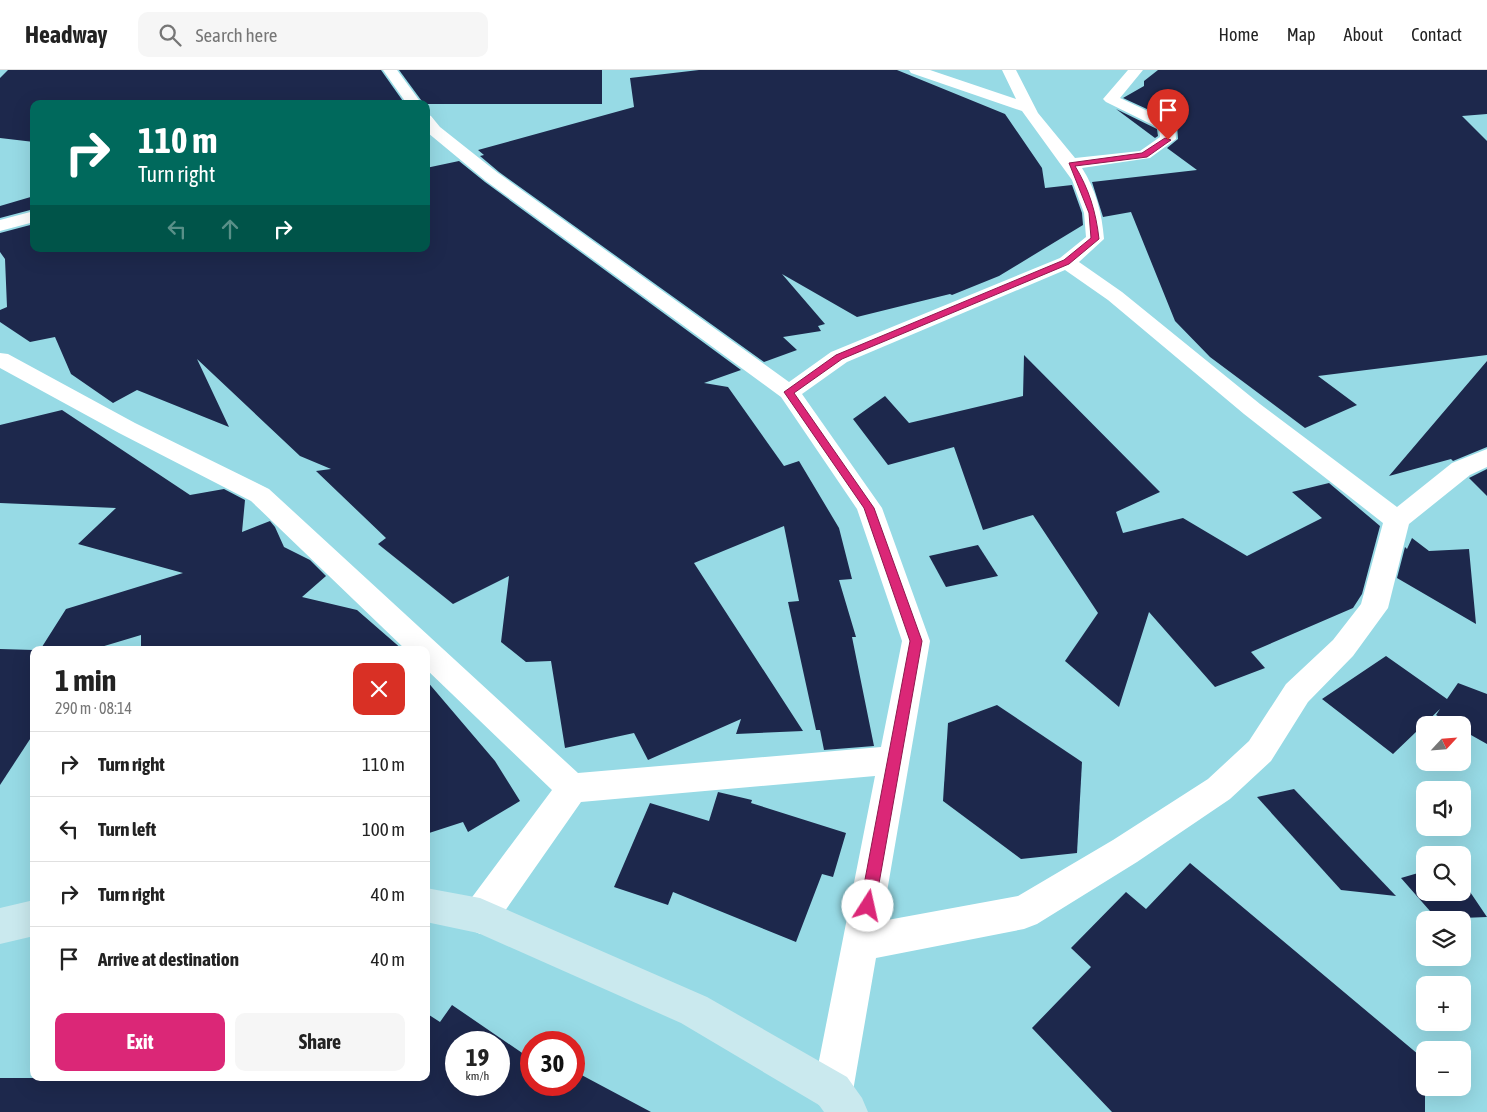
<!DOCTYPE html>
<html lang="en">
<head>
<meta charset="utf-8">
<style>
	body { margin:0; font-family:"Asap Condensed",sans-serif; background:#f6f6f6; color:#222; height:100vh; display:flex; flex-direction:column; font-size:19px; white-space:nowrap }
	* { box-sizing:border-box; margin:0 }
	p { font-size:16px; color:#767676 }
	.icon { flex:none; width:28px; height:28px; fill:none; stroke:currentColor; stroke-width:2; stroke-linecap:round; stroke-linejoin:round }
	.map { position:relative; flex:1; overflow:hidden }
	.panel { position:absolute; left:30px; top:576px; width:400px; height:435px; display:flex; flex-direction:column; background:#fff; border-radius:10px; box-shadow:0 5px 20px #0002 }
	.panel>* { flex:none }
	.banner { position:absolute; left:30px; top:30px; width:400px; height:152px; border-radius:10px; box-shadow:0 5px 20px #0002; background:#00695c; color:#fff; overflow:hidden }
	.needle { width:32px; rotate:64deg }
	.fabs { position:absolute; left:1416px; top:646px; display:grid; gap:10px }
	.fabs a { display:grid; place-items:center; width:55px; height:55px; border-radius:10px; background:#fff; box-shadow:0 5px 20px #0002; font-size:25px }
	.speed { position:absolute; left:445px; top:961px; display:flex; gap:10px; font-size:25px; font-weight:700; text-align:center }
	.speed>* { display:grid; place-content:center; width:65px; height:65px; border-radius:50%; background:#fff; box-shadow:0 5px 20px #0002; line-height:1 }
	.speed small { font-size:12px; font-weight:400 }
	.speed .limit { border:8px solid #d22; background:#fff; color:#111 }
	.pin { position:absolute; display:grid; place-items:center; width:42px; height:42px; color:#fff; margin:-51px -21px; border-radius:50% 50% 50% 0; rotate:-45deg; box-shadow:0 0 5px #0007 }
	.pin .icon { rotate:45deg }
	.me { position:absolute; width:55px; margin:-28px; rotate:10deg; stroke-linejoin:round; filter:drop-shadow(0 0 4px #0008) }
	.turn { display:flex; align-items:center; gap:18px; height:105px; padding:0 25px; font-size:22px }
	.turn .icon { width:65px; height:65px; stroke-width:2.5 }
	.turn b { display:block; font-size:35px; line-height:42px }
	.lanes { display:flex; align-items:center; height:48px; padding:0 25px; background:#0003; justify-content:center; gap:25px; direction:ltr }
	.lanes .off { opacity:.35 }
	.round { display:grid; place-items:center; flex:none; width:52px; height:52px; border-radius:10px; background:#f6f6f6 }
	.overview { display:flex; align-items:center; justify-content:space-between; height:85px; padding:0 25px }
	h1 { font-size:30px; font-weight:700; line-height:38px }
	.button { display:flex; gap:10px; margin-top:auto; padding:10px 25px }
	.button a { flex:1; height:58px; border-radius:10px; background:#db2777; color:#fff; font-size:20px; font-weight:700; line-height:58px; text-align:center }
	.button a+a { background:#f6f6f6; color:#222 }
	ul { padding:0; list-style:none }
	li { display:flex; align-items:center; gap:15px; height:65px; padding:0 25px; border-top:1px solid #e0e0e0 }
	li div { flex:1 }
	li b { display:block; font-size:19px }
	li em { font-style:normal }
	header { display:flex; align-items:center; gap:30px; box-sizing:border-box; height:70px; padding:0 25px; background:#fff; border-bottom:1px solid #e0e0e0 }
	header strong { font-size:24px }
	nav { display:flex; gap:28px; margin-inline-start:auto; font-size:18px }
	.search { width:350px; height:45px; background:#f6f6f6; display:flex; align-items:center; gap:12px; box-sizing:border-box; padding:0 18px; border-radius:10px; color:#767676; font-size:19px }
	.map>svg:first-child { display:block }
	.building { fill:#1d284c; fill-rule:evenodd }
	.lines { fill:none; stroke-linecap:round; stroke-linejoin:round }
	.street { fill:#fff; fill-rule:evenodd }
	.secondary { fill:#cae9ee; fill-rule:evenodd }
	.route { fill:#db2777; stroke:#8e194d }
</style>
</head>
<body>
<header>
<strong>Headway</strong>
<div class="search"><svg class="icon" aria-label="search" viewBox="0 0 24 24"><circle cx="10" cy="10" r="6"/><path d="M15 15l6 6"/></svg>Search here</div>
<nav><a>Home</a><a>Map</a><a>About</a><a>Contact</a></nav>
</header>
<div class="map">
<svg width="1487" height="1042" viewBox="0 0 1487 1042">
	<rect width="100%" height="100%" fill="#97dae5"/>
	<g class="building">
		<polygon points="8,0 381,0 405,34 34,34 34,72 0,68 0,8"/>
		<polygon points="399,0 602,0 602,34 424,34"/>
		<polygon points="699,0 897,0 1005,44 1042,98 1045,118 1072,115 1082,143 1083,155 999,206 952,225 950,224 857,247 782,204 825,254 818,256 821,261 783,267 797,280 764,292 499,102 480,86 484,85 478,80 634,37 630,8"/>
		<polygon points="1158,0 1487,0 1487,44 1462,46 1487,71 1487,285 1318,306 1357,335 1305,358 1210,287 1175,251 1131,142 1103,147 1092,112 1197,100 1167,78 1178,69 1177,56 1175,52 1123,28 1144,16 1144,11"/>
		<polygon points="1116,39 1157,59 1158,66 1155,68"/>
		<polygon points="459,91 485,112 741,300 704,313 728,317 784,396 799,391 839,458 852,509 839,510 856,567 852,567 874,676 824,680 820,660 816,660 788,532 799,531 784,456 694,493 803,661 736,664 741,649 648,690 634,663 565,678 551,591 526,592 501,572 509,506 453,534 378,474 386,468 316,401 331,399 300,386 197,289 229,357 137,320 113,333 71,304 55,267 30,272 0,252 0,240 7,237 5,189 0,182 0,163 34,154 34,179 426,179 426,98"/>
		<polygon points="34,126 34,139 0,148 0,136"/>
		<polygon points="1024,285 1160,422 1116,442 1123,463 1183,448 1247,486 1322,448 1292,422 1329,413 1380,456 1362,524 1353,538 1251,582 1265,598 1215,617 1149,542 1119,637 1065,591 1098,543 1033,445 983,460 954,377 888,395 853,349 885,326 909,353 1023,326"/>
		<polygon points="1487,291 1487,377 1453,391 1451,389 1389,406"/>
		<polygon points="62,340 190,425 224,419 245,430 242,462 270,451 275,457 284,477 310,490 326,506 302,527 357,540 403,580 141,580 141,565 91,580 40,580 66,539 183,503 78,474 116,438 0,433 0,355"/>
		<polygon points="1487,399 1487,426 1469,408"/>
		<polygon points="1412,468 1429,481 1469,479 1476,554 1397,508 1405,477 1407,479"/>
		<polygon points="978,475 998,506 946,517 929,486"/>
		<polygon points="0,579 34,580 34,663 0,715"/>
		<polygon points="1386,586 1447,629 1458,613 1487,624 1487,674 1462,660 1462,655 1454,655 1436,645 1440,639 1393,684 1322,629"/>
		<polygon points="426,610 495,691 520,731 468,762 463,752 426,764"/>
		<polygon points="997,635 1082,692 1077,783 1021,789 943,731 948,653"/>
		<polygon points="1294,719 1396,826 1341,820 1257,727"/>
		<polygon points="718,722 752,730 751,733 846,763 833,807 822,804 796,872 673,822 668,835 614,817 650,733 709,751"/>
		<polygon points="1190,793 1425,990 1425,1042 1112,1042 1032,958 1091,897 1071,878 1126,822 1146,839"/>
		<polygon points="1425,801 1425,822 1462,822 1462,810 1487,847 1437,849 1401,808"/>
		<path d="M452 935 531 989V1015H570L574 1017V1001L651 1042H0V1008H426V943L440 952ZM456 972H499V1015H456Z"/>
	</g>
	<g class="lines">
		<g class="street">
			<polygon points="383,0 397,0 422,34 407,34"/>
			<path d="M909 0H930L1016 29 1002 0H1016L1038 43 1075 88 1140 81 1160 67 1159 58 1106 32 1103 29 1128 0H1143L1120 28 1173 53 1175 56 1176 69 1150 88 1082 98C1096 120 1102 143 1104 169L1079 192 1122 222 1260 334 1397 437 1452 393 1487 379V397L1470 405 1409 454 1388 538 1353 586 1308 632 1271 691 1230 729 1137 792 1037 854 1024 859 876 888 853 1021 847 1035 833 1041 819 1035 813 1021 875 706 581 732 493 858 480 864 467 858 462 846 467 834 552 720 426 599V580H406L251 431 119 363 0 298V283L8 284 135 353 269 419 578 703 881 677 902 571 857 439 781 327 486 111 428 63 426 60V44L431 46 440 57 498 103 789 312 831 282 1060 188 1086 167 1084 143 1072 110 1022 41 911 3ZM1065 200 1108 230 1244 344 1383 453 1361 534 1333 570 1286 614 1249 671 1208 709 1113 770 1018 826 882 851 930 571 882 438 802 324 847 292Z"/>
			<polygon points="34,141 34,152 0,161 0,150"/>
		</g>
		<g class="secondary">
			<polygon points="426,818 480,828 707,927 847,1007 862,1028 868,1042 824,1042 819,1035 681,953 478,863 426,852"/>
			<polygon points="34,830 34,866 0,874 0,838"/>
		</g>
	</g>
	<path class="route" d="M1165 68 1171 70 1147 87 1075 96C1089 119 1096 142 1099 169L1069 194 842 289 794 323 874 438 922 571 875 836 873 841 868 843 862 841 860 836 910 571 864 438 784 322 836 285 1064 190 1091 168 1089 143 1069 93 1142 83Z"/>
</svg>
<div class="fabs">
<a><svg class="needle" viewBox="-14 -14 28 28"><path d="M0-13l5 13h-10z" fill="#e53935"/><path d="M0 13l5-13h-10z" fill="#767676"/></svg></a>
<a><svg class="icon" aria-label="sound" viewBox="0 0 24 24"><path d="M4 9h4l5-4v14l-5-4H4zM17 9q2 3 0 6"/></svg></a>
<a><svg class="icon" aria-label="search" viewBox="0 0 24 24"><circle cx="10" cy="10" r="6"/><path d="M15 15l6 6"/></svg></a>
<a><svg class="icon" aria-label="layers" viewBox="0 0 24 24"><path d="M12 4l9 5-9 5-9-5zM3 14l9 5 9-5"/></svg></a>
<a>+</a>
<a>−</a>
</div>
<div class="speed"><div>19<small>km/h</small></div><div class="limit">30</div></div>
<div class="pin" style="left:1168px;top:70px;background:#d93025"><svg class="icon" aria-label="arrive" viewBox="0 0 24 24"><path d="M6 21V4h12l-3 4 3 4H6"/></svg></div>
<svg class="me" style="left:868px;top:836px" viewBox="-20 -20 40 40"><circle r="19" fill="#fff"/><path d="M0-13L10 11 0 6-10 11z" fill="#db2777"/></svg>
<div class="banner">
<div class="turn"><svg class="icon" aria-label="right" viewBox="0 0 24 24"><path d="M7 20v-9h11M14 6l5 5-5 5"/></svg><div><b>110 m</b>Turn right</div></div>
<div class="lanes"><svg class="icon off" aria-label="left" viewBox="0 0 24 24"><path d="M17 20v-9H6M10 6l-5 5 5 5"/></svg><svg class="icon off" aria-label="ahead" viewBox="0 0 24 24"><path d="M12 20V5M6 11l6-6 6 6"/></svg><svg class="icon" aria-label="right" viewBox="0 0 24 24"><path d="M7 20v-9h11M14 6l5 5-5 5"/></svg></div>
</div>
<section class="panel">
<div class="overview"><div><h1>1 min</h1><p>290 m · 08:14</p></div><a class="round" style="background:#d93025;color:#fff"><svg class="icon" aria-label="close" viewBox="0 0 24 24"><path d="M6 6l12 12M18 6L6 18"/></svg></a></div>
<ul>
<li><svg class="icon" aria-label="right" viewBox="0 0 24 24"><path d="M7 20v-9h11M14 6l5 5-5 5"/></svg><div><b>Turn right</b></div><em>110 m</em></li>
<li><svg class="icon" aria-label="left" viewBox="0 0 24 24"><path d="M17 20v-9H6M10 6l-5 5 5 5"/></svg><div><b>Turn left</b></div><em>100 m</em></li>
<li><svg class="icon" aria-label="right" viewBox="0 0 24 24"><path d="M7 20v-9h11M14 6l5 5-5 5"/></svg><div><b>Turn right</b></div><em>40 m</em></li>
<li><svg class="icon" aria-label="arrive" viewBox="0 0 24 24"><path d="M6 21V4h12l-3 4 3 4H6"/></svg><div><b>Arrive at destination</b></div><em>40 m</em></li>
</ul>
<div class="button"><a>Exit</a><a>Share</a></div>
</section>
</div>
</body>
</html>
